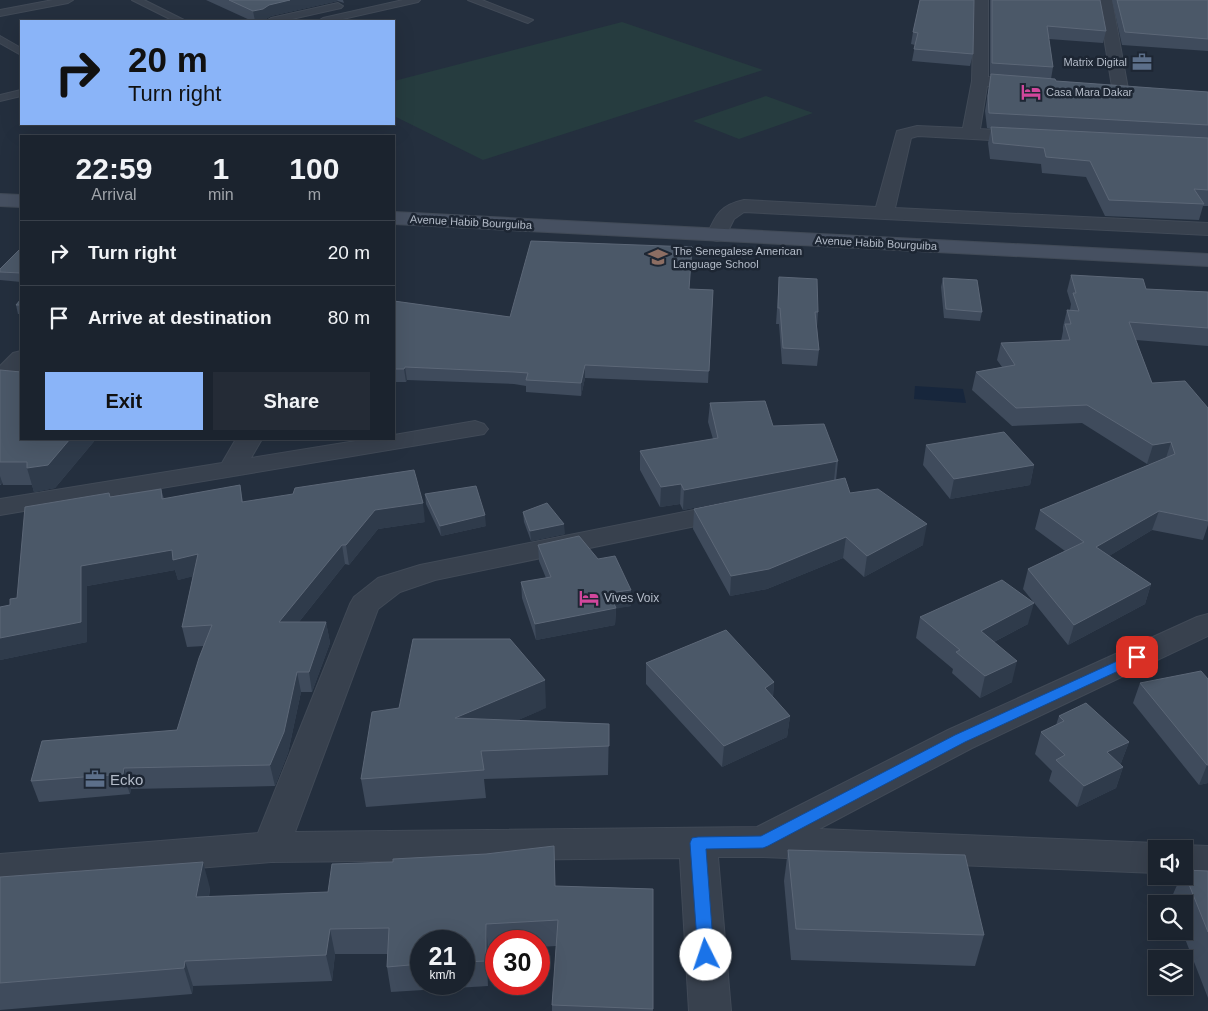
<!DOCTYPE html>
<html lang="en">
<head>
<meta charset="utf-8">
<style>
	body { margin:0; font-family:Arial,sans-serif; background:#242b36; color:#f1f3f6; height:100vh; display:flex; flex-direction:column; font-size:19px; white-space:nowrap }
	* { box-sizing:border-box; margin:0 }
	p { font-size:16px; color:#a0a4aa }
	.icon { flex:none; width:28px; height:28px; fill:none; stroke:currentColor; stroke-width:2; stroke-linecap:round; stroke-linejoin:round }
	.map { position:relative; flex:1; overflow:hidden }
	.sheet { position:absolute; left:20px; top:135px; width:375px; height:305px; display:flex; flex-direction:column; background:#1b232e; border-radius:0px; box-shadow:0 5px 20px #0002,0 0 0 1px #39404a }
	.sheet>* { flex:none }
	.top-card { position:absolute; left:20px; top:20px; width:375px; height:105px; border-radius:0px; box-shadow:0 5px 20px #0002,0 0 0 1px #39404a; background:#8ab4f8; color:#111; overflow:hidden }
	.controls { position:absolute; left:1148px; top:840px; display:grid; gap:10px }
	.controls a { display:grid; place-items:center; width:45px; height:45px; border-radius:0px; background:#1b232e; box-shadow:0 5px 20px #0002,0 0 0 1px #39404a; font-size:25px }
	.speed { position:absolute; left:410px; top:930px; display:flex; gap:10px; font-size:25px; font-weight:700; text-align:center }
	.speed>* { display:grid; place-content:center; width:65px; height:65px; border-radius:50%; background:#1b232e; box-shadow:0 5px 20px #0002,0 0 0 1px #39404a; line-height:1 }
	.speed small { font-size:12px; font-weight:400 }
	.speed .limit { border:8px solid #d22; background:#fff; color:#111 }
	.pin { position:absolute; display:grid; place-items:center; width:42px; height:42px; color:#fff; margin:-21px; border-radius:10px; box-shadow:0 2px 8px #0006 }
	.me { position:absolute; width:55px; margin:-28px; rotate:356deg; stroke-linejoin:round; filter:drop-shadow(0 0 4px #0008) }
	.turn { display:flex; align-items:center; gap:18px; height:105px; padding:0 25px; font-size:22px }
	.turn .icon { width:65px; height:65px; stroke-width:2.5 }
	.turn b { display:block; font-size:35px; line-height:42px }
	.eta { display:flex; justify-content:space-evenly; align-items:center; height:85px; text-align:center }
	.eta b { font-size:30px; font-weight:800; line-height:35px }
	.button { display:flex; gap:10px; margin-top:auto; padding:10px 25px }
	.button a { flex:1; height:58px; border-radius:0px; background:#8ab4f8; color:#111; font-size:20px; font-weight:800; line-height:58px; text-align:center }
	.button a+a { background:#242b36; color:#f1f3f6 }
	ul { padding:0; list-style:none }
	li { display:flex; align-items:center; gap:15px; height:65px; padding:0 25px; border-top:1px solid #39404a }
	li div { flex:1 }
	li b { display:block; font-size:19px }
	li em { font-style:normal }
	.map>svg:first-child { display:block }
	.green { fill:#263c3f }
	.water { fill:#17263c }
	.lines { fill:none; stroke-linecap:round; stroke-linejoin:round }
	.lane-casing { stroke:#414a57; stroke-width:2 }
	.street-casing { stroke:#414a57; stroke-width:2 }
	.secondary-casing { stroke:#414a57; stroke-width:2 }
	.lane { fill:#38414e; fill-rule:evenodd }
	.street { fill:#38414e; fill-rule:evenodd }
	.secondary { fill:#465061; fill-rule:evenodd }
	.wall { fill:#3f4b5c; fill-rule:evenodd }
	.shaded-wall { fill:#2f3b4b }
	.building { fill:#4b5868; stroke:#5c6777 }
	.route { fill:#1a73e8; stroke:#114b97 }
	.labels { text-anchor:middle; dominant-baseline:central; stroke-width:5; stroke-linejoin:round; paint-order:stroke }
	.far-poi-label { font-size:11px; fill:#b4bcc9; stroke:#1d2633; text-anchor:start }
	.far-street-label { font-size:11px; fill:#b4bcc9; stroke:#1d2633 }
	.poi-label { font-size:12px; fill:#b4bcc9; stroke:#1d2633; text-anchor:start }
	.near-poi-label { font-size:15px; fill:#b4bcc9; stroke:#1d2633; text-anchor:start }
</style>
</head>
<body>
<div class="map">
<svg width="1208" height="1011" viewBox="0 0 1208 1011">
	<rect width="100%" height="100%" fill="#242f3e"/>
	<g class="green">
		<polygon points="622,22 763,70 483,160 394,116 394,81"/>
		<polygon points="766,96 813,113 739,139 693,121"/>
	</g>
	<polygon class="water" points="915,386 963,389 966,403 914,399"/>
	<g class="lines">
		<defs>
			<g id="lane">
				<polygon points="53,0 73,0 68,3 0,16 0,10"/>
				<polygon points="132,0 144,0 186,21 174,21"/>
				<polygon points="403,0 420,0 418,2 334,21 318,21 323,18"/>
				<polygon points="468,0 482,0 533,20 528,23 525,22"/>
				<polygon points="338,3 343,6 341,8 283,21 266,21 271,18"/>
				<polygon points="0,36 21,48 21,55 0,43"/>
				<polygon points="21,90 21,96 0,101 0,95"/>
			</g>
			<g id="street">
				<path d="M974 0H988V77L1027 80 1033 82 1035 85 1033 88 1027 90 987 86 980 129 1027 132 1033 133 1036 137 1033 141 1027 142 918 136 911 138 895 208 1208 223V235L744 212 734 219 724 239 717 241 710 239 707 235C716 214 721 205 744 200L876 207 897 131 917 126 963 128 972 81Z"/>
				<polygon points="1098,0 1112,0 1128,89 1208,96 1208,106 1115,96 1113,93"/>
				<polygon points="21,351 21,372 8,385 0,387 0,366 13,353"/>
				<polygon points="475,421 484,424 488,429 484,434 0,515 0,499 222,463 236,439 262,439 251,458 368,439 394,439 394,435"/>
				<polygon points="729,503 739,505 743,511 739,517 435,580 400,592 378,609 295,832 757,827 948,730 1197,617 1208,614 1208,636 972,748 819,829 1156,843 1170,849 1156,849 1156,873 763,857 718,857 731,1011 689,1011 680,858 271,862 0,884 0,854 258,833 350,604 354,597 378,578 420,565"/>
				<polygon points="1184,845 1208,846 1208,876 1184,875 1184,849 1172,849"/>
			</g>
			<g id="secondary">
				<polygon points="0,194 21,195 21,207 0,206"/>
				<polygon points="394,212 1208,254 1208,266 394,224"/>
			</g>
		</defs>
		<use href="#lane" class="lane-casing"/>
		<use href="#street" class="street-casing"/>
		<use href="#secondary" class="secondary-casing"/>
		<use href="#lane" class="lane"/>
		<use href="#street" class="street"/>
		<use href="#secondary" class="secondary"/>
	</g>
	<g class="wall">
		<polygon points="206,0 343,0 344,3 338,1 271,16 264,20 252,21"/>
		<polygon points="920,0 973,54 970,66 912,61 915,45 911,44 913,32"/>
		<polygon points="990,0 1100,0 1106,31 1103,43 1049,39 1053,67 1051,79 1056,81 1208,92 1208,206 1203,206 1199,220 1105,216 1086,177 1042,173 1041,164 990,159 988,143 991,129 987,128 985,111 991,75 990,75"/>
		<polygon points="1112,0 1208,0 1208,51 1122,45"/>
		<polygon points="21,248 21,282 0,280 0,269"/>
		<polygon points="691,259 689,289 713,290 708,383 585,378 581,396 526,392 526,386 514,384 407,380 406,382 394,382 394,301 510,317"/>
		<polygon points="1071,275 1146,289 1208,292 1208,346 1136,340 1152,383 1208,408 1208,525 1203,540 1152,530 1109,556 1151,584 1145,604 1068,645 1023,589 1028,569 1065,551 1035,529 1040,510 1154,463 1147,464 1082,423 1012,426 972,390 976,372 1002,367 997,360 1001,343 1061,341 1063,331 1063,327 1067,310 1070,310 1071,304 1067,291"/>
		<polygon points="779,277 818,312 817,327 819,350 817,366 782,364 779,324 776,324"/>
		<polygon points="943,278 982,312 980,321 944,318 941,287"/>
		<polygon points="21,299 21,314 18,314 16,305"/>
		<polygon points="0,370 21,439 96,439 55,488 34,492 32,485 3,485 2,482 1,485 0,485"/>
		<polygon points="710,403 773,426 838,461 836,480 850,493 923,545 864,577 843,558 767,589 730,596 693,529 694,509 835,480 683,510 680,504 660,507 640,470 640,451 713,439 708,422"/>
		<polygon points="926,445 1034,465 1030,485 950,499 923,465"/>
		<polygon points="240,485 243,502 425,522 378,529 349,565 345,564 299,622 326,622 330,643 312,692 301,692 288,753 275,786 131,789 130,794 39,802 31,781 177,730 204,646 187,647 182,627 193,576 178,580 175,570 87,586 87,642 0,660 0,607 10,605 17,598 111,497 161,489 164,499"/>
		<polygon points="425,494 486,526 441,536 426,504"/>
		<polygon points="523,512 565,534 531,541 524,522"/>
		<polygon points="538,545 598,559 631,590 631,606 616,608 615,625 536,640 522,598 521,582 546,578 539,561"/>
		<polygon points="920,617 1028,624 994,642 1012,682 980,698 952,673 953,669 916,638"/>
		<polygon points="646,663 774,682 773,697 790,716 787,737 722,767 646,684"/>
		<polygon points="1208,679 1208,783 1199,785 1133,703 1140,683"/>
		<polygon points="546,708 518,720 609,724 608,775 484,779 486,798 366,807 361,779"/>
		<polygon points="1059,716 1129,742 1121,763 1120,764 1123,767 1116,788 1077,807 1049,781 1052,771 1035,754 1041,732 1056,725"/>
		<polygon points="788,850 984,935 975,966 791,960 784,881"/>
		<polygon points="1184,870 1208,871 1208,998 1182,931 1184,931 1184,904 1171,904 1170,901 1181,876 1184,876"/>
		<path d="M0 877 210 888 209 897 555 886 653 889V1011H552V1005L556 946 539 947V941H496V949L488 950V986L391 992 387 967V954H335L332 981 193 986 192 994 0 1010ZM421 941H464V984H421Z"/>
	</g>
	<g class="shaded-wall">
		<polygon points="290,0 337,0 338,1 271,16 264,20 255,21 253,11 269,5"/>
		<polygon points="585,365 585,378 581,396 581,383"/>
		<polygon points="405,367 407,380 406,382 404,369"/>
		<polygon points="70,439 96,439 55,488 34,492 27,468"/>
		<polygon points="1171,442 1165,461 1147,464 1153,445"/>
		<polygon points="836,461 834,480 683,510 684,490"/>
		<polygon points="1034,465 1030,485 950,499 954,479"/>
		<polygon points="0,476 2,482 1,485 0,483"/>
		<polygon points="681,484 680,504 660,507 661,487"/>
		<polygon points="423,503 425,522 378,529 349,565 346,545 375,510"/>
		<polygon points="1159,511 1152,530 1091,567 1096,547"/>
		<polygon points="485,515 486,526 441,536 440,526"/>
		<polygon points="564,524 565,534 531,541 530,531"/>
		<polygon points="927,524 923,545 864,577 867,556"/>
		<polygon points="846,537 843,558 767,589 730,596 731,576"/>
		<polygon points="342,545 345,564 283,642 279,622"/>
		<polygon points="172,550 198,554 203,574 178,580 175,570 87,586 87,642 0,660 0,638 81,566"/>
		<polygon points="1151,584 1145,604 1068,645 1074,625"/>
		<polygon points="631,590 631,606 609,610 609,593"/>
		<polygon points="1034,603 1028,624 976,651 981,631"/>
		<polygon points="616,608 615,625 536,640 535,624"/>
		<polygon points="326,622 330,643 312,692 309,672"/>
		<polygon points="1017,661 1012,682 980,698 985,676"/>
		<polygon points="297,672 301,692 288,753 275,786 270,765"/>
		<polygon points="545,680 546,708 458,746 455,718"/>
		<polygon points="774,682 772,703 765,688"/>
		<polygon points="790,716 787,737 722,767 724,746"/>
		<polygon points="1129,742 1121,763 1100,773 1107,752"/>
		<polygon points="1207,765 1208,765 1208,783 1199,785"/>
		<polygon points="1123,767 1116,788 1077,807 1084,786"/>
		<polygon points="124,768 131,789 130,794 123,774"/>
		<polygon points="203,862 210,888 204,923 196,897"/>
		<polygon points="486,924 488,950 488,986 486,961"/>
		<polygon points="330,929 335,954 332,981 326,955"/>
		<polygon points="185,961 193,986 192,994 184,968"/>
	</g>
	<g class="building">
		<polygon points="229,0 290,0 269,5 263,9 253,11"/>
		<polygon points="920,0 974,0 973,54 914,49 918,33 913,32"/>
		<polygon points="992,0 1100,0 1106,31 1047,26 1053,67 992,63"/>
		<polygon points="1117,0 1208,0 1208,39 1125,32"/>
		<polygon points="991,74 1055,79 1056,81 1208,92 1208,125 989,113 988,96"/>
		<polygon points="991,127 1208,138 1208,190 1194,189 1204,204 1109,200 1090,161 1046,157 1044,148 993,143"/>
		<polygon points="531,241 692,247 689,289 713,290 709,371 585,365 581,383 526,380 528,373 514,372 405,367 404,369 394,369 394,301 510,317"/>
		<polygon points="21,248 21,273 0,272 0,269"/>
		<polygon points="1071,275 1143,279 1146,289 1208,292 1208,328 1129,322 1152,383 1185,381 1208,408 1208,521 1159,511 1096,547 1151,584 1074,625 1028,569 1084,542 1040,510 1175,454 1171,442 1153,445 1087,405 1016,408 976,372 1015,365 1001,343 1070,340 1065,324 1071,324 1067,310 1079,311 1073,293 1076,293"/>
		<polygon points="779,277 817,279 818,312 815,312 819,350 783,348 780,308 778,308"/>
		<polygon points="943,278 977,280 982,312 946,309"/>
		<polygon points="21,299 21,305 16,305"/>
		<polygon points="0,370 21,372 21,439 70,439 48,465 27,468 27,462 0,462"/>
		<polygon points="765,401 773,426 824,424 838,461 684,490 681,484 661,487 640,451 718,438 710,403"/>
		<polygon points="1004,432 1034,465 954,479 926,445"/>
		<polygon points="414,470 423,503 375,510 346,545 342,545 279,622 326,622 309,672 297,672 284,732 270,765 124,768 123,774 31,781 42,741 177,730 199,658 212,625 182,627 198,554 173,560 172,550 81,566 81,622 0,638 0,607 10,605 10,599 17,598 25,507 109,493 110,497 161,489 162,499 240,485 242,502 293,494 295,488"/>
		<polygon points="845,478 850,493 878,489 927,524 867,556 846,537 769,569 731,576 694,509"/>
		<polygon points="476,486 485,515 440,526 425,494"/>
		<polygon points="547,503 564,524 530,531 523,512"/>
		<polygon points="579,536 598,559 615,556 631,590 609,593 616,608 535,624 521,582 551,577 538,545"/>
		<polygon points="1002,580 1034,603 981,631 1017,661 985,676 956,652 960,650 920,617"/>
		<polygon points="726,630 774,682 765,688 790,716 724,746 646,663"/>
		<polygon points="413,639 510,639 545,680 455,718 609,724 609,746 481,751 484,770 361,779 372,712 399,708"/>
		<polygon points="1201,671 1208,679 1208,765 1207,765 1140,683"/>
		<polygon points="1086,703 1129,742 1107,752 1123,767 1084,786 1056,760 1065,755 1041,732 1064,721 1059,716"/>
		<polygon points="554,846 555,886 653,889 653,1009 552,1005 558,920 486,924 486,961 464,962 464,941 421,941 421,964 387,967 389,928 330,929 326,955 185,961 184,968 0,983 0,877 203,862 196,897 328,892 332,864 393,862 393,859 486,854"/>
		<polygon points="788,850 965,855 984,935 796,929"/>
		<polygon points="1184,870 1208,871 1208,932 1184,872"/>
	</g>
	<polygon class="route" points="1137,652 1142,654 1144,657 1142,660 965,742 768,846 763,848 706,849 714,955 712,960 706,962 700,960 698,955 690,843 692,838 698,837 761,836 955,735"/>
	<defs>
		<symbol id="office-bare" viewBox="-9 -9 18 18"><path d="M-6-3h4V-5.5h4V-3h4V5H-6ZM-1-4.5V-3h2v-1.5ZM-6 0V1H6V0Z" fill="#5c6f8a" stroke="#1d2633" stroke-width="2.5" paint-order="stroke"/></symbol>
		<symbol id="hotel-bare" viewBox="-9 -9 18 18"><path d="M-6-4.5h1.5V1H6V5H4.5V3h-9V5H-6ZM-4 0a1.8 1.8 0 1 1 3.6 0ZM.5 0V-2.5h3Q6-2.5 6 0Z" fill="#d1479c" stroke="#1d2633" stroke-width="2.5" paint-order="stroke"/></symbol>
		<symbol id="university-bare" viewBox="-9 -9 18 18"><path d="M0-5L7-2L0 1L-7-2ZM-4 1L0 2.5L4 1V4Q0 6-4 4Z" fill="#8d6e63" stroke="#1d2633" stroke-width="2.5" paint-order="stroke"/></symbol>
	</defs>
	<g fill-rule="evenodd">
		<use href="#office-bare" x="1128" y="48" width="28" height="28"/>
		<use href="#hotel-bare" x="1017" y="78" width="28" height="28"/>
		<use href="#university-bare" x="644" y="243" width="28" height="28"/>
		<use href="#hotel-bare" x="575" y="584" width="28" height="28"/>
		<use href="#office-bare" x="81" y="765" width="28" height="28"/>
	</g>
	<g class="labels">
		<g class="far-poi-label">
			<text x="1127" y="62" text-anchor="end">Matrix Digital</text>
			<text x="1046" y="92">Casa Mara Dakar</text>
			<text x="673" y="251">The Senegalese American<tspan x="673" dy="13">Language School</tspan></text>
		</g>
		<g class="far-street-label">
			<text transform="translate(471 222) rotate(3)">Avenue Habib Bourguiba</text>
			<text transform="translate(876 243) rotate(3)">Avenue Habib Bourguiba</text>
		</g>
		<g class="poi-label">
			<text x="604" y="598">Vives Voix</text>
		</g>
		<g class="near-poi-label">
			<text x="110" y="779">Ecko</text>
		</g>
	</g>
</svg>
<div class="controls">
<a><svg class="icon" aria-label="sound" viewBox="0 0 24 24"><path d="M4 9h4l5-4v14l-5-4H4zM17 9q2 3 0 6"/></svg></a>
<a><svg class="icon" aria-label="search" viewBox="0 0 24 24"><circle cx="10" cy="10" r="6"/><path d="M15 15l6 6"/></svg></a>
<a><svg class="icon" aria-label="layers" viewBox="0 0 24 24"><path d="M12 4l9 5-9 5-9-5zM3 14l9 5 9-5"/></svg></a>
</div>
<div class="speed"><div>21<small>km/h</small></div><div class="limit">30</div></div>
<div class="pin" style="left:1137px;top:657px;background:#d93025"><svg class="icon" aria-label="arrive" viewBox="0 0 24 24"><path d="M6 21V4h12l-3 4 3 4H6"/></svg></div>
<svg class="me" style="left:706px;top:955px" viewBox="-20 -20 40 40"><circle r="19" fill="#fff"/><path d="M0-13L10 11 0 6-10 11z" fill="#1a73e8"/></svg>
<div class="top-card">
<div class="turn"><svg class="icon" aria-label="right" viewBox="0 0 24 24"><path d="M7 20v-9h11M14 6l5 5-5 5"/></svg><div><b>20 m</b>Turn right</div></div>
</div>
<section class="sheet">
<div class="eta">
<div><b>22:59</b><p>Arrival</p></div>
<div><b>1</b><p>min</p></div>
<div><b>100</b><p>m</p></div>
</div>
<ul>
<li><svg class="icon" aria-label="right" viewBox="0 0 24 24"><path d="M7 20v-9h11M14 6l5 5-5 5"/></svg><div><b>Turn right</b></div><em>20 m</em></li>
<li><svg class="icon" aria-label="arrive" viewBox="0 0 24 24"><path d="M6 21V4h12l-3 4 3 4H6"/></svg><div><b>Arrive at destination</b></div><em>80 m</em></li>
</ul>
<div class="button"><a>Exit</a><a>Share</a></div>
</section>
</div>
</body>
</html>
